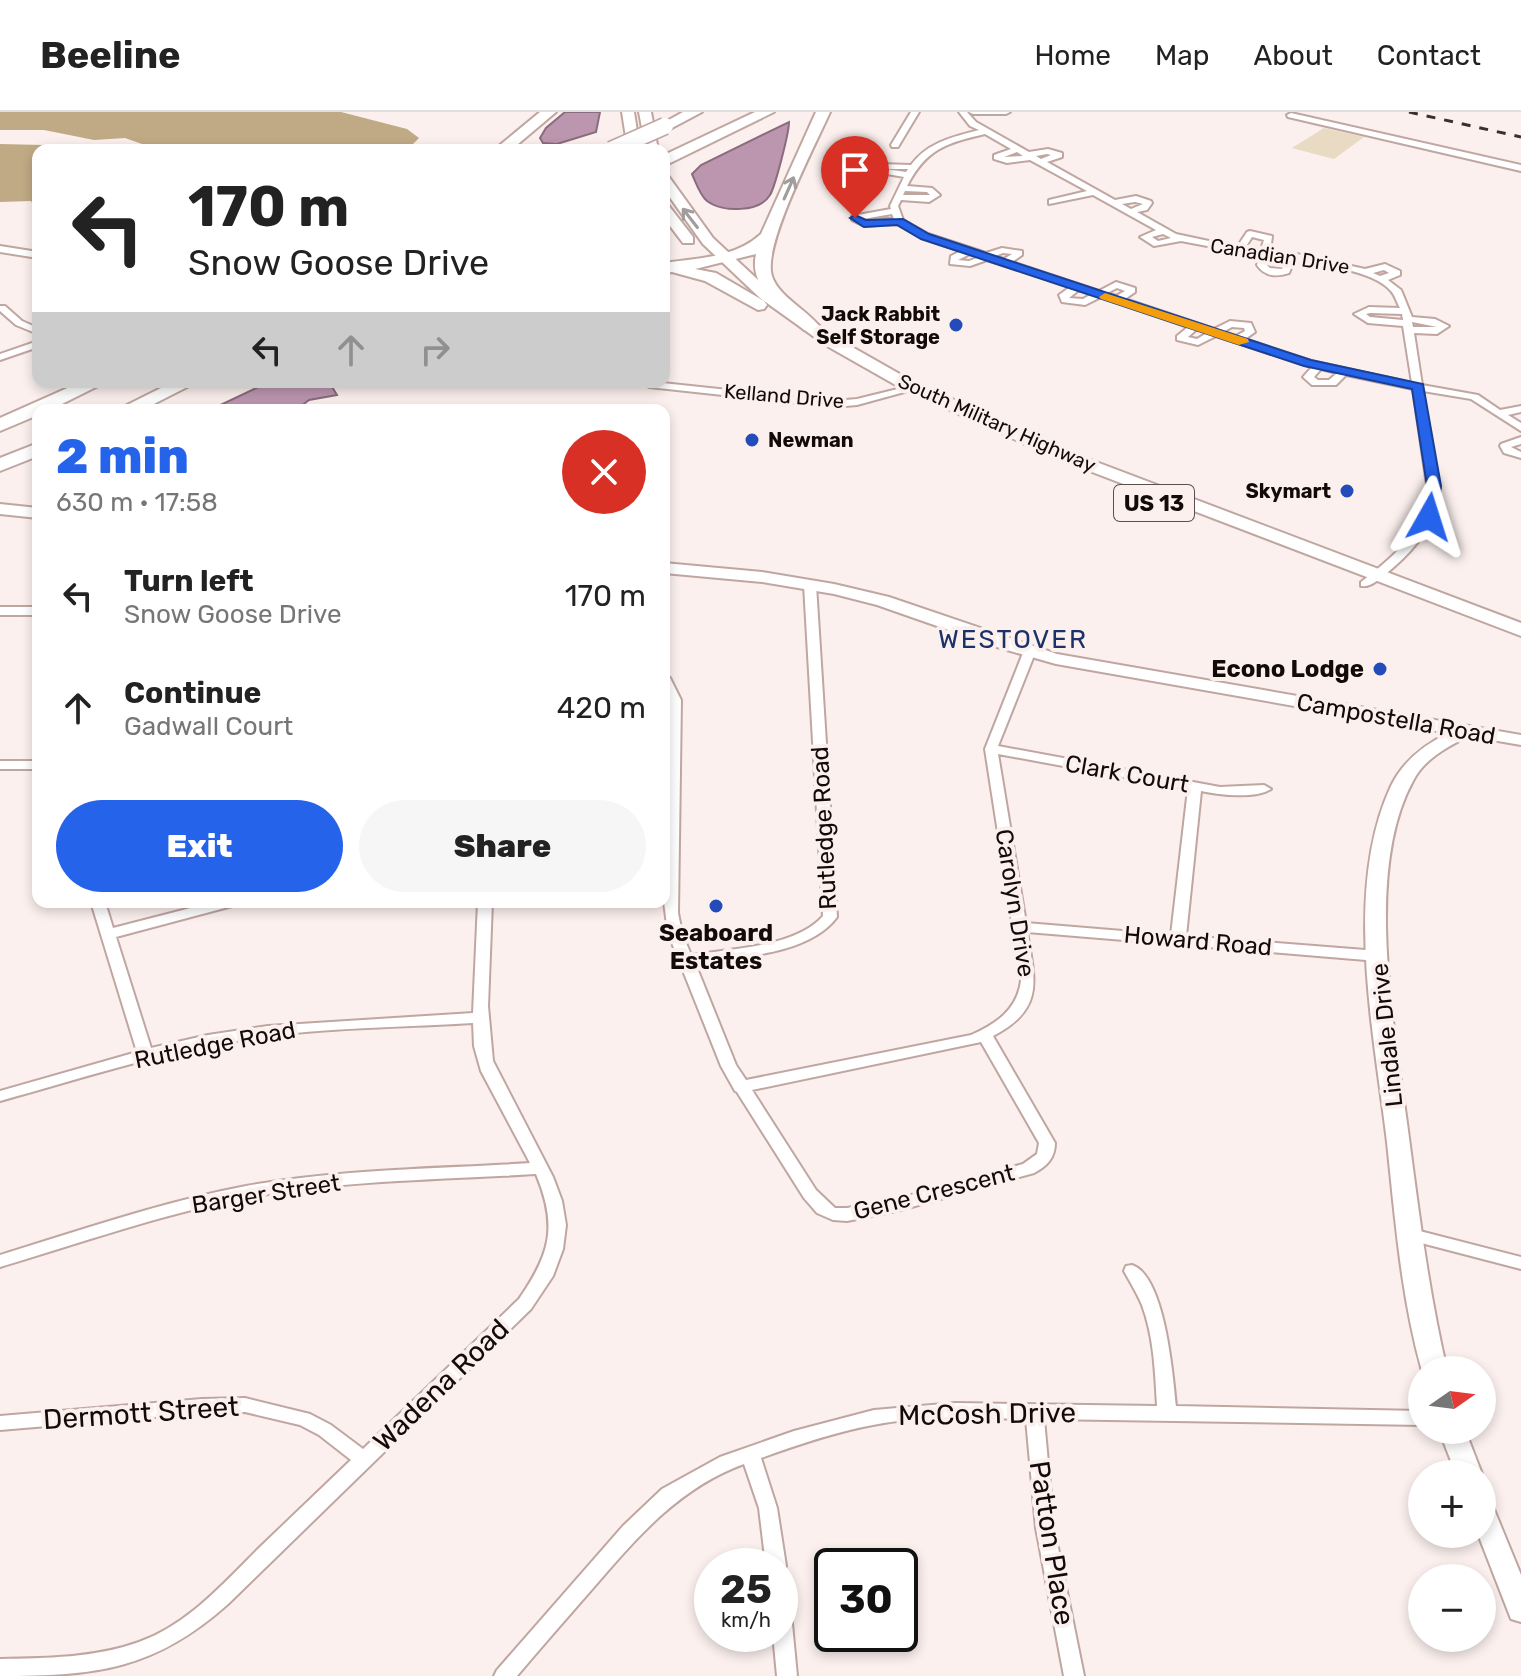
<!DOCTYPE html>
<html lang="en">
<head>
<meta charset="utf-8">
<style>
	body { margin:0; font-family:Rubik,sans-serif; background:#f6f6f6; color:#222; height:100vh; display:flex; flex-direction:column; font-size:30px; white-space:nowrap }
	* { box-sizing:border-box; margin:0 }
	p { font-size:26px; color:#767676 }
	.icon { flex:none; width:44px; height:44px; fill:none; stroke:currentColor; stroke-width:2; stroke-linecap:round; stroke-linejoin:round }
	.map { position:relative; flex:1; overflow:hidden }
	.drawer { position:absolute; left:32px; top:292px; width:638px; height:504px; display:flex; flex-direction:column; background:#fff; border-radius:16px; box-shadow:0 4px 12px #0003 }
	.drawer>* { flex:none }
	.banner { position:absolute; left:32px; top:32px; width:638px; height:244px; border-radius:16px; box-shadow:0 4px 12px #0003; background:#fff; color:#222; overflow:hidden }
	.needle { width:52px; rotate:76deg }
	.controls { position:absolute; left:1408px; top:1244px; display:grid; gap:16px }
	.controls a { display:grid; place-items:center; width:88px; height:88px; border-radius:50%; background:#fff; box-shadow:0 4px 12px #0003; font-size:40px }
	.speed { position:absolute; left:694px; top:1436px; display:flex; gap:16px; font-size:40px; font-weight:700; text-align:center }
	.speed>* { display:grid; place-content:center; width:104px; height:104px; border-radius:50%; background:#fff; box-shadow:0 4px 12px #0003; line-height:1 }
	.speed small { font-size:20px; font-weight:400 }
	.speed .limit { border:4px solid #111; border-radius:12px; background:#fff; color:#111 }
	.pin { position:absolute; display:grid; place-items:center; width:68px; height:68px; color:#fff; margin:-82px -34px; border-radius:50% 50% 50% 0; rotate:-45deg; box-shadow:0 0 8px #0007 }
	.pin .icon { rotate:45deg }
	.me { position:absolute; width:88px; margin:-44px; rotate:6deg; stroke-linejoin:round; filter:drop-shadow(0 0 6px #0008) }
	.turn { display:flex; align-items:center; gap:28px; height:168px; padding:0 24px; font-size:36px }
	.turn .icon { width:104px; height:104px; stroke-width:2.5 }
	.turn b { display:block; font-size:56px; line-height:68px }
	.lanes { display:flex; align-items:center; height:76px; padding:0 24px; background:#0003; justify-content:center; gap:40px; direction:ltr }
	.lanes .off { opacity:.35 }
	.round { display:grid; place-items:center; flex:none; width:84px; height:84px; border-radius:42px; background:#f6f6f6 }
	.head { display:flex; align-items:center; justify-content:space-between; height:136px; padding:0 24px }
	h1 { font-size:48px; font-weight:800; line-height:60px; color:#2563eb }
	.primary-button { display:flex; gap:16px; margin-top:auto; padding:16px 24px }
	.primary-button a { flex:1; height:92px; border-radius:48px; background:#2563eb; color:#fff; font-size:32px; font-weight:800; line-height:92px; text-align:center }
	.primary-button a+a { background:#f6f6f6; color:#222 }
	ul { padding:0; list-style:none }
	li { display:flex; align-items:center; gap:24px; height:112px; padding:0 24px }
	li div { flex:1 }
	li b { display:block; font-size:30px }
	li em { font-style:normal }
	header { display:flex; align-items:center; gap:48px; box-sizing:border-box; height:112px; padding:0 40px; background:#fff; border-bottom:2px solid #e0e0e0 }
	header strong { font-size:38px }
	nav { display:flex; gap:44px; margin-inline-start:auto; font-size:28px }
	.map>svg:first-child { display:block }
	.green { fill:#e9dac3 }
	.forest { fill:#c0aa86 }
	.water { fill:#bc96af; stroke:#896c7d; stroke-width:2 }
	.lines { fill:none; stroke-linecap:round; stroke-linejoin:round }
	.street-casing { stroke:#c0a6a1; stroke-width:4 }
	.secondary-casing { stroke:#c0a6a1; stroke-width:4 }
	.primary-casing { stroke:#c0a6a1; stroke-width:4 }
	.highway-casing { stroke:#c0a6a1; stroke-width:4 }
	.street { fill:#fff; fill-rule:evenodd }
	.secondary { fill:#fff; fill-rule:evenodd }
	.primary { fill:#fff; fill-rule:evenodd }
	.highway { fill:#fff; fill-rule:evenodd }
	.rail { stroke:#38302e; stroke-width:3; stroke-dasharray:9 9; stroke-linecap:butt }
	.highway-bridge-casing { stroke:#c0a6a1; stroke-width:19; stroke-linecap:butt }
	.highway-bridge { stroke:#fff; stroke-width:16 }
	.oneway { stroke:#a19d9d }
	.route { fill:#2563eb; stroke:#184099; stroke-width:2 }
	.slow { fill:#f59e0b }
	.poi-dot { fill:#234cba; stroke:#fbf0ee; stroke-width:3 }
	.labels { text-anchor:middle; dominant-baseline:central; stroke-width:8; stroke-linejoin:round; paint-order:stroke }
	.far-street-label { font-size:20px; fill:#130b09; stroke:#fbf0ee }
	.far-poi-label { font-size:20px; font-weight:bold; fill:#130b09; stroke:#fbf0ee; text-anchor:end }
	.shield { fill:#fbf0ee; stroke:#59504e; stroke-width:2 }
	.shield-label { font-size:22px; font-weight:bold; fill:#130b09 }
	.poi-label { font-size:24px; font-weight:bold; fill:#130b09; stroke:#fbf0ee; text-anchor:end }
	.street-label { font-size:24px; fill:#130b09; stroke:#fbf0ee }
	.neighbourhood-label { font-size:26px; letter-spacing:2px; fill:#1b3268; stroke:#fbf0ee }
	.near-street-label { font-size:28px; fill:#130b09; stroke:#fbf0ee }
</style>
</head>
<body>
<header>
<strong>Beeline</strong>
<nav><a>Home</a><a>Map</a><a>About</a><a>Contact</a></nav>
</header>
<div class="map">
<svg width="1521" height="1564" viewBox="0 0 1521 1564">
	<rect width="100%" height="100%" fill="#fbf0ee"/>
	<polygon class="green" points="1324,16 1364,25 1334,47 1292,36"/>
	<polygon class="forest" points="0,0 341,0 407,17 419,26 407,38 38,38 38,99 31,89 0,90 0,32 130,35 142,32 125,26 94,28 44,18 0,18"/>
	<g class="water">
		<polygon points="565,0 600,0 596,20 557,32 543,31 540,26 546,16"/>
		<path d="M789 10C789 21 775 75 770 83 760 100 723 101 707 89 700 83 696 71 692 62L701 53Z"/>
		<polygon points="269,270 329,270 337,283 309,288 296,298 210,298"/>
	</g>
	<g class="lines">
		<defs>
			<g id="street">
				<polygon points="911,0 919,0 898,35 892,35 891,33"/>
				<path d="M959 0H967L976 10 1029 40 1048 37 1062 41V45L1047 50 1115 88 1136 84 1151 89 1152 91 1147 98 1137 100 1176 122 1237 135 1247 120 1250 119 1272 124 1270 140 1292 141 1365 157 1385 152 1400 159V163L1388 168 1401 178 1412 205 1435 207 1449 214 1437 222 1414 221 1422 273 1478 283 1500 298 1521 294V300L1508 303 1521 311V319L1471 287 1423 279 1439 387C1430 420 1410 443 1383 464 1376 470 1370 475 1361 474V470C1392 446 1417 425 1429 387L1413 277 1346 263 1336 273H1312L1303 265 1312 255 1216 224 1198 233 1177 228V224L1188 215 1101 185 1085 193 1062 190 1059 183 1070 175 987 148 970 154 950 152 951 144 961 139 922 126 897 112 864 114 852 108V104L891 97 890 94 904 65 876 60 875 58 880 52 911 53C928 30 953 25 979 18L970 14ZM985 22 1011 37 994 43V47L1007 51 1030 48 1087 79 1049 88V92L1093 83 1156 118 1140 125 1154 134 1181 129 1260 144 1257 153C1265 165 1277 165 1289 161L1294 149C1321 153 1373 158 1391 179 1395 183 1397 191 1400 196L1369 195 1354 202 1368 211 1403 214 1412 271 1311 249 1245 227 1255 220 1251 211 1230 209 1214 217 1125 187 1135 180V176L1116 170 1099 179 1012 150 1022 143V139L1002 136 986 141 928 122 903 108 898 94 901 88 929 90 940 83 932 76 907 74C926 37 946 31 985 22ZM1017 40 1023 44 1004 45ZM1047 42 1051 43 1041 47 1036 44ZM885 57H908L906 60ZM905 79 927 80 930 83H903ZM1135 90 1143 92 1131 97 1122 92ZM892 102 894 107H863ZM1163 122 1171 126 1158 129 1152 125ZM1252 125 1264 128 1261 138 1245 136ZM1003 141 1012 142 1004 147 995 144ZM970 142 979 145 969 149 958 148ZM1269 145 1286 148 1282 157 1270 156 1267 153ZM1384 158 1389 161 1380 164 1373 161ZM1117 176 1125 179 1116 184 1107 181ZM1079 178 1092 182 1083 187 1069 186ZM1370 201 1402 202 1403 208 1370 205 1366 202ZM1412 210 1437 215H1413ZM1232 215 1244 216 1245 219 1236 224 1223 220ZM1197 217 1207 221 1197 227 1188 225ZM1321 257 1337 261 1329 268H1318L1314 265Z"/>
				<polygon points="969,0 1010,0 1006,2 973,2"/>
				<polygon points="1291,1 1521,53 1521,59 1288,5 1287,3"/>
				<polygon points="0,134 38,140 38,146 0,140"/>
				<polygon points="0,194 5,194 22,209 38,216 38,222 16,213 0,199"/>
				<polygon points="38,229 38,235 0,248 0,242"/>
				<polygon points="653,270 834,289 857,287 914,273 919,276 857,293 834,295 649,275 648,273"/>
				<polygon points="1521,325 1521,332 1511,335 1521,340 1521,346 1504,341 1500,334 1501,332"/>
				<path d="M810 470 816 473 837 805C809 843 738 845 695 851L736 953 746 968 971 923C996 912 1017 898 1021 869L985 637 1023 541 1029 537 1035 541 998 634 1220 675 1264 673 1271 677C1256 687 1219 683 1201 679L1186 824 1378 839 1385 844 1383 847 1378 849 1027 820C1035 869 1045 897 993 924L1055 1031C1055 1046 1047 1054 1034 1061L897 1099 847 1109 833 1108 817 1101 804 1086 737 980 735 979 721 954 668 821 664 790 669 588 664 578V562L670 566 681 588 678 801 682 821 691 843C730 837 796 835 823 804L804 473ZM998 642 1188 677 1171 823 1026 811ZM981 930 1039 1031 1037 1042 1023 1052 897 1087 847 1096H835L816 1078 752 978Z"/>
				<rect x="0" y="495" width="38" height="8"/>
				<rect x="0" y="649" width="38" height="8"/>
				<path d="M91 790H105L113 816 214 790H238L236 793 116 825 151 936 208 923 268 914 473 901 478 790H492L488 894 493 949 553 1065 562 1089 566 1113 563 1137 553 1164 531 1197 228 1492C154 1558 96 1564 0 1564V1547C46 1546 95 1546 139 1530 187 1513 223 1472 258 1437 289 1407 320 1378 351 1348L319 1323 300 1313 245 1300 202 1301 0 1318V1304L202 1287 245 1286 310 1302 331 1313 363 1337 519 1187C550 1142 558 1115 536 1062 439 1068 341 1068 245 1086 162 1102 81 1131 0 1155V1143C81 1118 162 1090 246 1074 340 1057 435 1057 530 1051L481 959 474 934 473 911C394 916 314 915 236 929 155 942 79 967 0 989V979L137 940Z"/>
				<polygon points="1408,1116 1521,1145 1521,1157 1402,1126 1400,1122 1402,1118"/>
				<path d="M1132 1153C1165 1164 1173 1264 1176 1294L1422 1299V1313L1044 1307 1054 1416 1084 1564H1064L1036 1416 1026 1307C975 1306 922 1303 873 1313 835 1320 797 1333 761 1346L777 1396 786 1454 780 1461V1454H766L759 1396 744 1352C680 1375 637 1425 594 1475 568 1505 542 1534 517 1564H494L497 1558 623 1414 662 1377 720 1345 794 1319 874 1298 955 1291 1157 1294C1155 1260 1154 1225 1142 1193 1137 1181 1130 1170 1124 1159L1126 1154Z"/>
				<polygon points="780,1482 787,1485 790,1491 797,1564 777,1564 773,1522 780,1522"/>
			</g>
			<g id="secondary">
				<polygon points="0,392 38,396 38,406 0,402"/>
				<path d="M664 451 762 460 834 472 889 485 1057 542 1521 623V633L1469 624C1447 635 1424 647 1413 669 1364 758 1394 914 1407 1011 1418 1094 1428 1177 1447 1258L1422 1259C1401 1185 1395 1106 1387 1030 1374 921 1343 777 1391 674 1403 649 1424 633 1448 621L1056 552 1000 536 877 493 834 482 762 470 664 461Z"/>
				<polygon points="1439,1318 1465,1318 1482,1362 1456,1362"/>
				<polygon points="1482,1387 1491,1390 1521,1463 1521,1510 1511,1507 1478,1422 1482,1422"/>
			</g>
			<g id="primary">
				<polygon points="622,0 634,0 640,38 628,38"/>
				<polygon points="639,0 651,0 658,38 646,38"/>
				<polygon points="664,64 669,65 713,126 770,179 838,227 912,269 1070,340 1521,511 1521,524 1058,347 901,276 827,234 760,186 703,132 664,77"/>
				<polygon points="664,93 669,94 693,125 693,131 683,131 664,106"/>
			</g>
			<g id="highway">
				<polygon points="540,0 556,0 511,38 494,38"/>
				<polygon points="683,0 702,0 670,17 665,18 658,14"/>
				<polygon points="755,0 774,0 664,54 664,43"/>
				<path d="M816 0H830C816 32 762 134 772 164 778 184 807 198 819 214L816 218H804C784 194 748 178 756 142L695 157 716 161 764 189 767 193 764 197 758 198 705 169 672 160 664 161V151C698 146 735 146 761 122Z"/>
				<polygon points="81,270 106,270 50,298 38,298 38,303 0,319 0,306"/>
				<polygon points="173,270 197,270 142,298 117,298"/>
				<polygon points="38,331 38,344 0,359 0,346"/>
			</g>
		</defs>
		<use href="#street" class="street-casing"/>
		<use href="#secondary" class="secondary-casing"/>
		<use href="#primary" class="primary-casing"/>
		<use href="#highway" class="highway-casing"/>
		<use href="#street" class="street"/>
		<use href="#secondary" class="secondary"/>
		<use href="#primary" class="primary"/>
		<use href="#highway" class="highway"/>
		<polyline class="rail" points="1409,0 1521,25"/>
		<defs>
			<polyline id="highway-bridge" points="611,38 665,14"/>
		</defs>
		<use href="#highway-bridge" class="highway-bridge-casing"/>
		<use href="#highway-bridge" class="highway-bridge"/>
	</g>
	<defs><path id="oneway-shaft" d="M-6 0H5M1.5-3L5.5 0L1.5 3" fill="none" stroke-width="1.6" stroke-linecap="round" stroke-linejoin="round" transform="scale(2)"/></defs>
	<g class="oneway">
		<use href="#oneway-shaft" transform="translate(789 76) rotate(-66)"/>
		<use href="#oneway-shaft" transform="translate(690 106) rotate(-128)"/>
	</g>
	<polygon class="route" points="855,103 866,108 903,107 929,122 1311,248 1423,272 1441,374 1437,405 1429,410 1422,405 1427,374 1412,277 1304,254 921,127 897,113 864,115 850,106"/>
	<polygon class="slow" points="1105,181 1248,227 1249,230 1239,233 1101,187 1099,185"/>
	<g class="poi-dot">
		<circle cx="956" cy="213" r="8"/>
		<circle cx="752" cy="328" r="8"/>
		<circle cx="1347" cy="379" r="8"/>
		<circle cx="1380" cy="557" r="8"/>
		<circle cx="716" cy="794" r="8"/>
	</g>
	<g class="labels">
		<g class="far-street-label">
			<text transform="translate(1280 144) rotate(9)">Canadian Drive</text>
			<text transform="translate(784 284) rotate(5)">Kelland Drive</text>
			<text transform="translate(997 311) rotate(24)">South Military Highway</text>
		</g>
		<g class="far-poi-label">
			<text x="940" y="202">Jack Rabbit<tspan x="940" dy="23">Self Storage</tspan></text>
			<text x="768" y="328" text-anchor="start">Newman</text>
			<text x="1331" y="379">Skymart</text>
		</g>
		<rect class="shield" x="1114" y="373" width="80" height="36" rx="6"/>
		<g class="shield-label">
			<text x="1154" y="391">US 13</text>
		</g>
		<g class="poi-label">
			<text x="1364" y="557">Econo Lodge</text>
			<text x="716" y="821" text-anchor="middle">Seaboard<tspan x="716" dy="28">Estates</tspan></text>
		</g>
		<g class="street-label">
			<text transform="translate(1396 607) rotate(10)">Campostella Road</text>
			<text transform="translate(1127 662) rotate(10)">Clark Court</text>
			<text transform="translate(824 716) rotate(-93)">Rutledge Road</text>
			<text transform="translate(1015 791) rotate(81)">Carolyn Drive</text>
			<text transform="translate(1198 829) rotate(5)">Howard Road</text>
			<text transform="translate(1387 923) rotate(-96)">Lindale Drive</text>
			<text transform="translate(215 933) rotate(-11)">Rutledge Road</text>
			<text transform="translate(934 1080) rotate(-14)">Gene Crescent</text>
			<text transform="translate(266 1082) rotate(-9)">Barger Street</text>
		</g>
		<g class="neighbourhood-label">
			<text x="1013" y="527">WESTOVER</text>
		</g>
		<g class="near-street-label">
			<text transform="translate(441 1273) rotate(-44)">Wadena Road</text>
			<text transform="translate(141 1301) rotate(-4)">Dermott Street</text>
			<text transform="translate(987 1302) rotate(-1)">McCosh Drive</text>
			<text transform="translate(1052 1431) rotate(81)">Patton Place</text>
		</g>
	</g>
</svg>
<div class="controls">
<a><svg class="needle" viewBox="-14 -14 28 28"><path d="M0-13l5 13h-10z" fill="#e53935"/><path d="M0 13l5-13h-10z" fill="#767676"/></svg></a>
<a>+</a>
<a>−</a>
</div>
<div class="speed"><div>25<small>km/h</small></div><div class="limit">30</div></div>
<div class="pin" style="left:855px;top:106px;background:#d93025"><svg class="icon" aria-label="arrive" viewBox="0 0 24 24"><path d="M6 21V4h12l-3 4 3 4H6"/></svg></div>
<svg class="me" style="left:1429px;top:405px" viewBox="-20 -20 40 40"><path d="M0-17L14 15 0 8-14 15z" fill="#2563eb" stroke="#fff" stroke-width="4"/></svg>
<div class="banner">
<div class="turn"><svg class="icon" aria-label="left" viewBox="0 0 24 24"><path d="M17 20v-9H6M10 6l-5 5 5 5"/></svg><div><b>170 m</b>Snow Goose Drive</div></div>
<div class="lanes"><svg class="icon" aria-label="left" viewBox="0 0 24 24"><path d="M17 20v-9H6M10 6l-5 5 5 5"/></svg><svg class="icon off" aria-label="ahead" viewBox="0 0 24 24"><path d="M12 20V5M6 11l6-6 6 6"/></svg><svg class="icon off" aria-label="right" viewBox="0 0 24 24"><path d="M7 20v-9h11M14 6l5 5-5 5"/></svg></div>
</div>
<section class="drawer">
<div class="head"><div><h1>2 min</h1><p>630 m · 17:58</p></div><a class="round" style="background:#d93025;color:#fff"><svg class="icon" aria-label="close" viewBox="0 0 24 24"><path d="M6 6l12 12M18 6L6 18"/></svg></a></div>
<ul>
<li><svg class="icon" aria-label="left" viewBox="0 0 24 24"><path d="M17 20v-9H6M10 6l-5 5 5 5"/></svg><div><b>Turn left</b><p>Snow Goose Drive</p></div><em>170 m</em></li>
<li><svg class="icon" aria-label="ahead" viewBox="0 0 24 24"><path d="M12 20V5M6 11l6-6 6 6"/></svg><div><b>Continue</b><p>Gadwall Court</p></div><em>420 m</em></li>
</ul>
<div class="primary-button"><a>Exit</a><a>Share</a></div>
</section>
</div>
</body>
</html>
